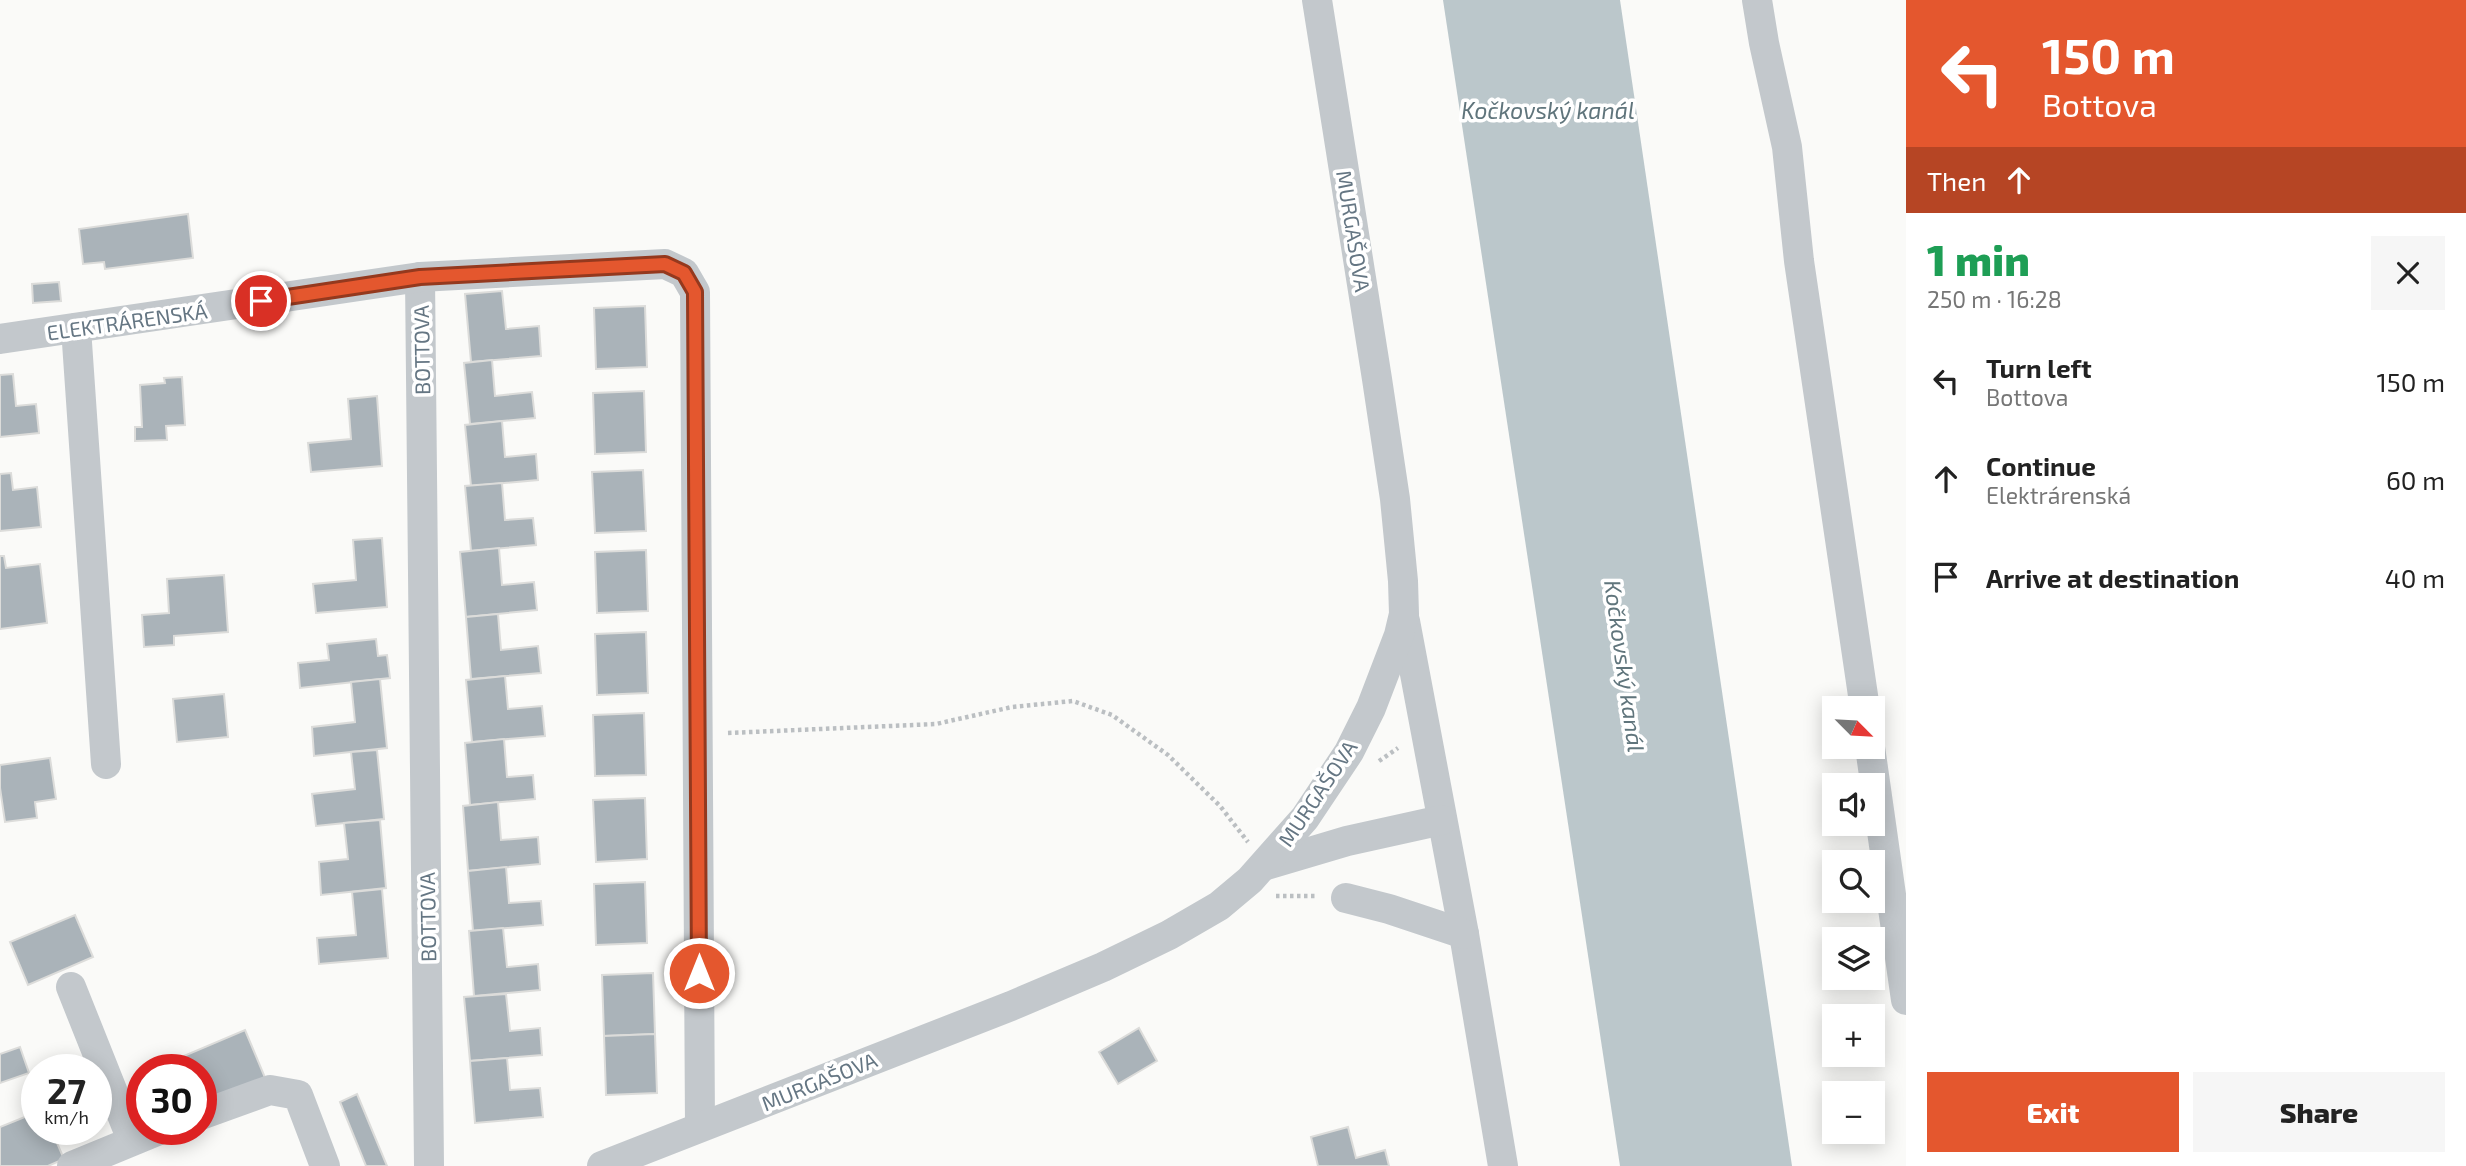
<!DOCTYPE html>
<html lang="en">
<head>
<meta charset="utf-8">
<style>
	body { margin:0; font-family:"Exo 2",sans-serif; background:#f6f6f6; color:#222; height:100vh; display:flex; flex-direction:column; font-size:26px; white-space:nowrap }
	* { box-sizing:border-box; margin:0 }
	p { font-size:23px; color:#767676 }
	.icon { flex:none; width:38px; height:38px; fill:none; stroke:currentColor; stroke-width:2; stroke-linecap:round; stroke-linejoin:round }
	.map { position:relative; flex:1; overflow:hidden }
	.details { display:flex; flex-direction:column; background:#fff; width:560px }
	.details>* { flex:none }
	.top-card { background:#e4572e; color:#fff; overflow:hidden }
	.needle { width:46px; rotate:114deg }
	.fabs { position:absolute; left:1822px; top:696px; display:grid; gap:14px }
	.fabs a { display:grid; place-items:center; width:63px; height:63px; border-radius:0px; background:#fff; box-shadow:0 4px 18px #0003; font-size:35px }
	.speed { position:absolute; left:21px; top:1054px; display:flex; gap:14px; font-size:35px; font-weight:700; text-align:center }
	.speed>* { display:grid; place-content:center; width:91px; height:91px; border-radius:50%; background:#fff; box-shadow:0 4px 18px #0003; line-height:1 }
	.speed small { font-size:18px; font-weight:400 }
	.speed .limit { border:10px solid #d22; background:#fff; color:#111 }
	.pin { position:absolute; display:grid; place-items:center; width:60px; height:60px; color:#fff; margin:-30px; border:4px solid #fff; border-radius:50%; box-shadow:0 2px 7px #0007 }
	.me { position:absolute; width:77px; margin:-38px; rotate:0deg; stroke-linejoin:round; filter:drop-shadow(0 0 5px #0008) }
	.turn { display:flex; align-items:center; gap:24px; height:147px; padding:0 21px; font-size:32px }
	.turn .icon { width:91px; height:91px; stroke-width:2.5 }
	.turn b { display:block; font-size:49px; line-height:60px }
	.then { display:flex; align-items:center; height:66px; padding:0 21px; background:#0003; gap:14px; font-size:26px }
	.round { display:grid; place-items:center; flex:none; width:74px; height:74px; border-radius:0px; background:#f6f6f6 }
	.head { display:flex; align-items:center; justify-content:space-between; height:119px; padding:0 21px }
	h1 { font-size:42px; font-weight:800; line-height:52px; color:#1e9e55 }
	.primary-button { display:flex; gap:14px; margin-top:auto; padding:14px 21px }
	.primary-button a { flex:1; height:80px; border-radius:0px; background:#e4572e; color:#fff; font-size:28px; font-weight:800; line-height:80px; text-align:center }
	.primary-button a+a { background:#f6f6f6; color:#222 }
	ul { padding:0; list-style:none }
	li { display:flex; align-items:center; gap:21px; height:98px; padding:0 21px }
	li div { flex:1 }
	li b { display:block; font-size:26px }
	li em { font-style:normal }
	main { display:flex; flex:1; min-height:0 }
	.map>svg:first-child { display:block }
	.water { fill:#bbc7cb }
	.building { fill:#aab3b9; stroke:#dcdcda; stroke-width:2 }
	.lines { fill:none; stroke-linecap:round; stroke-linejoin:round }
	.path { stroke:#bbbfc2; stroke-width:4.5; stroke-dasharray:3.5 3.5; stroke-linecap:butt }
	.minor { stroke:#c3c8cc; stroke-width:30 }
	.route-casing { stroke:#94391e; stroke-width:18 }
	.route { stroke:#e4572e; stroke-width:12 }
	.labels { text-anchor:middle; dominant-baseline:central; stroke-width:7; stroke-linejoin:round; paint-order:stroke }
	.street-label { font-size:21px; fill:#657683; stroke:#fff }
	.water-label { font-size:23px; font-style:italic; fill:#60757c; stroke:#fff }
</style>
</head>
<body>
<main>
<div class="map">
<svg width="1906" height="1166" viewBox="0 0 1906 1166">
	<rect width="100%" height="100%" fill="#fafaf8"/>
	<polygon class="water" points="1443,0 1620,0 1792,1166 1620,1166"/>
	<g class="building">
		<polygon points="188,214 193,258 105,269 104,262 83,264 79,229"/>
		<polygon points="59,282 61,301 33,303 32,284"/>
		<polygon points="502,291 506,329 539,326 541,356 471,362 465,294"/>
		<polygon points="645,306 647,367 596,369 594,308"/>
		<polygon points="492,360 495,396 532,392 535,418 470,424 464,363"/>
		<polygon points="13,374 16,406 36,404 39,433 0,437 0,375"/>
		<polygon points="182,377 185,425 166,426 167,440 135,441 135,427 142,427 140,385 165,383 164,378"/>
		<polygon points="644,391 646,452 595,454 593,393"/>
		<polygon points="377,396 382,466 311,472 308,443 351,439 348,399"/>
		<polygon points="502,421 505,457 536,454 538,480 471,486 465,425"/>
		<polygon points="643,470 646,531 595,533 592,472"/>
		<polygon points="11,473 13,490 37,487 41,527 0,531 0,474"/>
		<polygon points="502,483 505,520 533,518 536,545 471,551 465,486"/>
		<polygon points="382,538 387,607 316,613 313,584 356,580 353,540"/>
		<polygon points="499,548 502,585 534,582 537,610 466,617 460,552"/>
		<polygon points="646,550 648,611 597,613 595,552"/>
		<polygon points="0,556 4,556 6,568 40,564 47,623 0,629"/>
		<polygon points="224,575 228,632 174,636 174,645 144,647 142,615 169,613 167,579"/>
		<polygon points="498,614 501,650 538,646 541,673 471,679 466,617"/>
		<polygon points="646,632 648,693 597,695 595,634"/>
		<polygon points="376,639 378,656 387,655 390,678 300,688 298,663 329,660 327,644"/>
		<polygon points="505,676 508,709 542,706 545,736 472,742 466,680"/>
		<polygon points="380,679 387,748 314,756 312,727 355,722 351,682"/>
		<polygon points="224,694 228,737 177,742 173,699"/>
		<polygon points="644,713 646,775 595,776 593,715"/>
		<polygon points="504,739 507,777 533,775 535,799 470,805 465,743"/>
		<polygon points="377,750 384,819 316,826 312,794 355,789 351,752"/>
		<polygon points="50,758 56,799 35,802 37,818 5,822 0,788 0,765"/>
		<polygon points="645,798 647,859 596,862 593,800"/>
		<polygon points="498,802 501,840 538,837 540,864 468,871 463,806"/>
		<polygon points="380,820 386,888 321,895 319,862 348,859 344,823"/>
		<polygon points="506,867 509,903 541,901 543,925 473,931 468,871"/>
		<polygon points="645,882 647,943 596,945 594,884"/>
		<polygon points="382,889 388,958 319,964 317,938 356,935 352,892"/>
		<polygon points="75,915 93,957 28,985 10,942"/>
		<polygon points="503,928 507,967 538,964 540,990 474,996 469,931"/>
		<polygon points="653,973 655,1034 604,1036 602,975"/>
		<polygon points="506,994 510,1031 540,1028 542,1055 470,1061 464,997"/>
		<polygon points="1139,1028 1157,1061 1118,1084 1099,1052"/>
		<polygon points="245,1030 266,1080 201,1107 201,1069 175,1069 172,1061"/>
		<polygon points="655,1034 657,1093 606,1095 604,1036"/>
		<polygon points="20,1047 29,1073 0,1083 0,1054"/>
		<polygon points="507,1058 510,1090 540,1088 543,1117 475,1123 470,1061"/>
		<polygon points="357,1094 387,1166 366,1166 340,1102"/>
		<polygon points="37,1112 37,1129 51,1129 64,1159 48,1166 0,1166 0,1127"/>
		<polygon points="1348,1127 1356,1158 1385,1150 1389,1166 1318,1166 1311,1137"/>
	</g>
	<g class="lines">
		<g class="path">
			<polyline points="728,733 936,724 1012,707 1073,701 1112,715 1168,755 1220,806 1248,842"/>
			<polyline points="1379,761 1398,748"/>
			<polyline points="1276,896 1316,896"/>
		</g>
		<g class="minor">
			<polyline points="1757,0 1764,43 1787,147 1799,261 1865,709"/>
			<polyline points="420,277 429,1166"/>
			<polyline points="76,328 106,764"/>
			<polyline points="0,339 420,277 665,264 684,273 695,292 700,1126"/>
			<polyline points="1405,621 1464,934 1503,1166"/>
			<polyline points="1870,747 1906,1000"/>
			<polyline points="1266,865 1347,841 1442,820"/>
			<polyline points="1346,898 1389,909 1464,934"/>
			<polyline points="71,987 132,1140"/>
			<polyline points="201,1115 270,1090 298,1095 325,1166"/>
			<polyline points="72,1166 162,1129"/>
			<polyline points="602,1166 1011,1006 1103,967 1169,935 1219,906 1250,880 1305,818 1349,752 1371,708 1399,635 1404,614 1403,581 1395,499 1377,379 1317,0"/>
		</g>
	</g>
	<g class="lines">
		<defs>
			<polyline id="route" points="261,301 420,277 665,264 684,273 695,292 699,973"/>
		</defs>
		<use href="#route" class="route-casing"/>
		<use href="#route" class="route"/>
	</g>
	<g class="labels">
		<g class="street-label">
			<text transform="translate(1354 231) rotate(81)">MURGAŠOVA</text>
			<text transform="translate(127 321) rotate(-8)">ELEKTRÁRENSKÁ</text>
			<text transform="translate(421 350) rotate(-91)">BOTTOVA</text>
			<text transform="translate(1317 793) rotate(-56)">MURGAŠOVA</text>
			<text transform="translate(427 917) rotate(-91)">BOTTOVA</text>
			<text transform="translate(819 1081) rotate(-22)">MURGAŠOVA</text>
		</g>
		<g class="water-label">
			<text x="1548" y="110">Kočkovský kanál</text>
			<text transform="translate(1625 666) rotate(82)">Kočkovský kanál</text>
		</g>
	</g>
</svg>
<div class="fabs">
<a><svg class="needle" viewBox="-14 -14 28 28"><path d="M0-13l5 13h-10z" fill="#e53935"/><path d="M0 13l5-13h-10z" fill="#767676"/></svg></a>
<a><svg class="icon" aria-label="sound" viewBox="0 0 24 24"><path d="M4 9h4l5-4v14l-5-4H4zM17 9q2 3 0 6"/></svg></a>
<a><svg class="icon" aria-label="search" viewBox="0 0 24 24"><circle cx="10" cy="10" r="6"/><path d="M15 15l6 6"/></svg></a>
<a><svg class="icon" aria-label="layers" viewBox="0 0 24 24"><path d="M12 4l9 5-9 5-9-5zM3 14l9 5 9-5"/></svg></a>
<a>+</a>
<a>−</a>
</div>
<div class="speed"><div>27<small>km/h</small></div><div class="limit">30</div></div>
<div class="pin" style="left:261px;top:301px;background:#d93025"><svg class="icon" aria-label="arrive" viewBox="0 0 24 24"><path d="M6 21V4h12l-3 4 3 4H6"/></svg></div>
<svg class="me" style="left:699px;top:973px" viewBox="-20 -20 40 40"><circle r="17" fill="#e4572e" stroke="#fff" stroke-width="3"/><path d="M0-11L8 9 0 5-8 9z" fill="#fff"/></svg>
</div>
<section class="details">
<div class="top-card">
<div class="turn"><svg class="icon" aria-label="left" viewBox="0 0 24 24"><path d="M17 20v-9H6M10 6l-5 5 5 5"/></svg><div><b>150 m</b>Bottova</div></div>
<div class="then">Then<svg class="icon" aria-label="ahead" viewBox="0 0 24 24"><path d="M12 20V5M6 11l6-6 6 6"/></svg></div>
</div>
<div class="head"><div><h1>1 min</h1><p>250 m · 16:28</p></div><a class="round"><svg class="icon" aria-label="close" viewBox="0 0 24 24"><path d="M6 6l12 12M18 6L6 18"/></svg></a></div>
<ul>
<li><svg class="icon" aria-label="left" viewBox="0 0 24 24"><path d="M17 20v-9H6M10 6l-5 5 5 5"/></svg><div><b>Turn left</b><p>Bottova</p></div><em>150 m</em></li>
<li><svg class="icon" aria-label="ahead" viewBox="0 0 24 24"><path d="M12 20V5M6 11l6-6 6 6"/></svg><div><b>Continue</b><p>Elektrárenská</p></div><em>60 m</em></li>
<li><svg class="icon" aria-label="arrive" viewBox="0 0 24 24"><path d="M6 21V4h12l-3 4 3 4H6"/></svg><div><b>Arrive at destination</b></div><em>40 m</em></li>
</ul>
<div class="primary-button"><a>Exit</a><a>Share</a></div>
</section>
</main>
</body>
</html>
